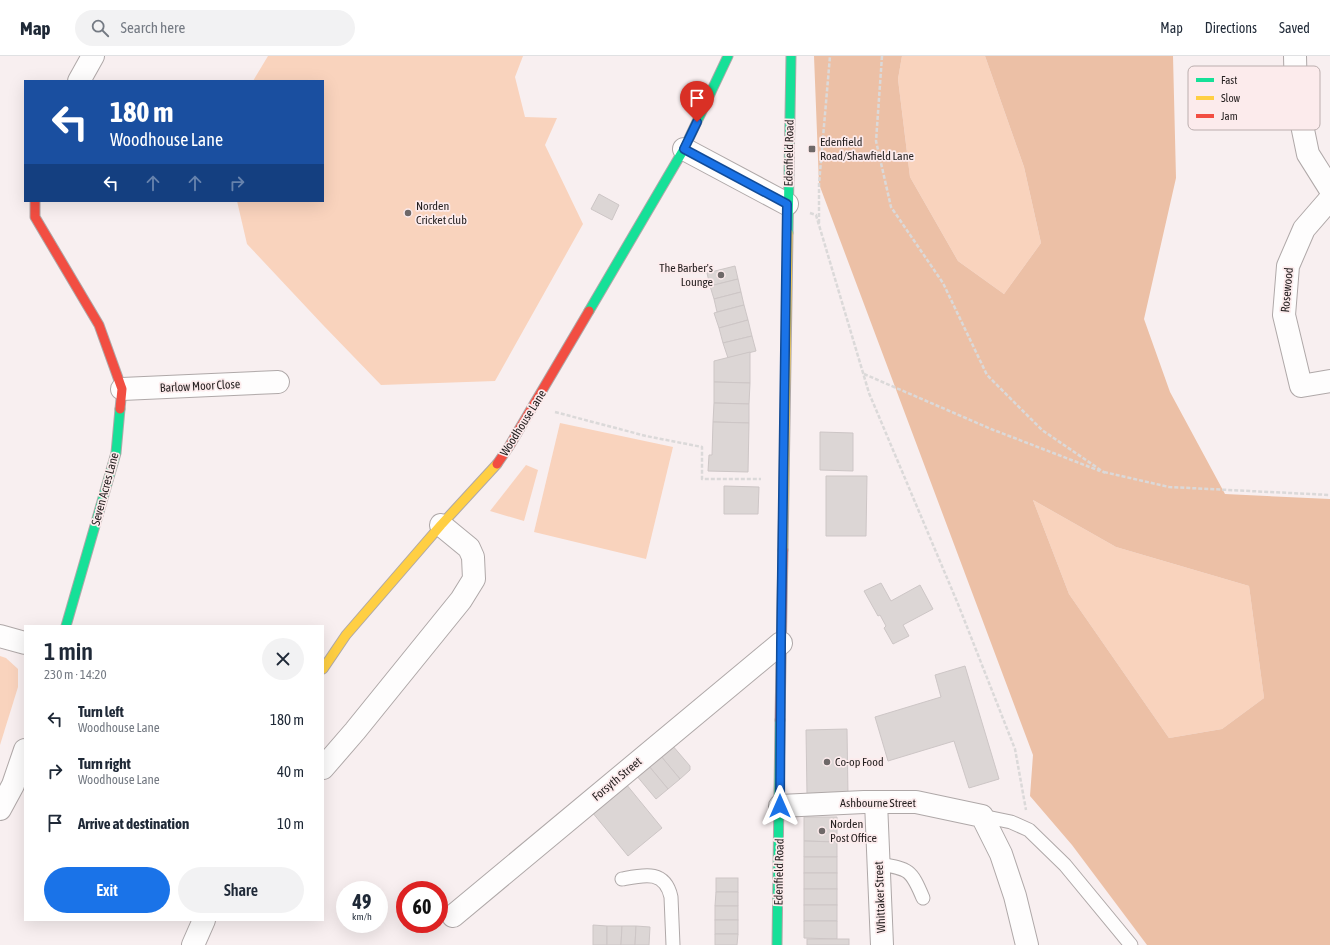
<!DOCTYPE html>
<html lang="en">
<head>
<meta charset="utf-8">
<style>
	body { margin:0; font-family:"Asap Condensed",sans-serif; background:#f2f2f3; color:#1f2937; height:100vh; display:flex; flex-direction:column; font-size:15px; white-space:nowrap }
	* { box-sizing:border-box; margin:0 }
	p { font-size:13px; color:#747a83 }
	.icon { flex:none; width:22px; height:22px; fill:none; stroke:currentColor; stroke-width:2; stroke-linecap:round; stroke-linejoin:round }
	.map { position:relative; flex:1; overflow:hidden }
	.drawer { position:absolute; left:24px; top:569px; width:300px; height:296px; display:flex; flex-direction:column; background:#fff; border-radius:0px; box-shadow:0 4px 16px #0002 }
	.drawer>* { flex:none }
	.banner { position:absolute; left:24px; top:24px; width:300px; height:122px; border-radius:0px; box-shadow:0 4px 16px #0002; background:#1a4fa0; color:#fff; overflow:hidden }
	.speed { position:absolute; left:336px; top:825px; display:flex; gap:8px; font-size:20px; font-weight:700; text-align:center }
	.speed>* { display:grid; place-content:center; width:52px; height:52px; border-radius:50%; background:#fff; box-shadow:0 4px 16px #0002; line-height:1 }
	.speed small { font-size:10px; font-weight:400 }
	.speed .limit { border:6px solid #d22; background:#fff; color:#111 }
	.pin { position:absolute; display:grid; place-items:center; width:34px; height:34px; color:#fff; margin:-41px -17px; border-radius:50% 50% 50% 0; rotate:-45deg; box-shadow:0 0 4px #0007 }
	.pin .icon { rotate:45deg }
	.me { position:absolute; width:44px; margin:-22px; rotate:0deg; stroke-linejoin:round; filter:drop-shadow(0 0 3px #0008) }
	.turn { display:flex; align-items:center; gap:14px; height:84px; padding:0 20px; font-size:18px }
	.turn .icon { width:52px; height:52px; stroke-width:2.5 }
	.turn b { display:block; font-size:28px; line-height:34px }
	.lanes { display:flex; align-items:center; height:38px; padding:0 20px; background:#0003; justify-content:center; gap:20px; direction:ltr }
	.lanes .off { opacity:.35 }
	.round { display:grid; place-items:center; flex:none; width:42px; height:42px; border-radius:21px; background:#f2f2f3 }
	.overview { display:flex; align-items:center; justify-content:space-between; height:68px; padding:0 20px }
	h1 { font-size:24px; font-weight:600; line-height:30px }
	.primary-button { display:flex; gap:8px; margin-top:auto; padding:8px 20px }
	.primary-button a { flex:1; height:46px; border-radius:24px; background:#1a73e8; color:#fff; font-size:16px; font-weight:600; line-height:46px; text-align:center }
	.primary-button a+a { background:#f2f2f3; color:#1f2937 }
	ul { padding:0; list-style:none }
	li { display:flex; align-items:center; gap:12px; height:52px; padding:0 20px }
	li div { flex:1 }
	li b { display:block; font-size:15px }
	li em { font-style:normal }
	header { display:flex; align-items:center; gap:24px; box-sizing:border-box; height:56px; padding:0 20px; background:#fff; border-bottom:1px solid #e0e1e3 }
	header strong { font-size:19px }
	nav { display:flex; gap:22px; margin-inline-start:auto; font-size:14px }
	.search { width:280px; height:36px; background:#f2f2f3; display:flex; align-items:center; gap:10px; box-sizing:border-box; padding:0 14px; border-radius:22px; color:#747a83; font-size:15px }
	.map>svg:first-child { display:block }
	.green { fill:#f9d3bd }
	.forest { fill:#ecc0a6; fill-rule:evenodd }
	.building { fill:#dcd6d5; stroke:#cdc6c6 }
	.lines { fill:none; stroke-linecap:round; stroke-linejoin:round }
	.lane-casing { stroke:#afa8a8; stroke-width:15 }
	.street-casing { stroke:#afa8a8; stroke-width:24 }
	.fast-casing { stroke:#afa8a8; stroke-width:11 }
	.slow-casing { stroke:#afa8a8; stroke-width:11 }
	.jam-casing { stroke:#afa8a8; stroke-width:11 }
	.path { stroke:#dbd9d9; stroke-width:2.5; stroke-dasharray:4 2; stroke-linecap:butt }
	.lane { stroke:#fefdfd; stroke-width:13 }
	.street { stroke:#fefdfd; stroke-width:22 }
	.fast { stroke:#16e098; stroke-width:9 }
	.slow { stroke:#ffcf43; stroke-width:9 }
	.jam { stroke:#f24e42; stroke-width:9 }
	.route-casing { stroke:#114b97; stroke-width:10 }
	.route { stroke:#1a73e8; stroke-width:7 }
	.poi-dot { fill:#6e6868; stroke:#fcebec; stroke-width:1.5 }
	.labels { text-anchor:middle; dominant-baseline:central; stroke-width:3.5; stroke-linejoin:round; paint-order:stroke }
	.poi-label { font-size:12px; fill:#241f1f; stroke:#fcebec; text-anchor:start }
	.street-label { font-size:12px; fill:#241f1f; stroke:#fcebec }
	.key { fill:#fcebec; stroke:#bbaeae; stroke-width:1 }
	.key-label { font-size:11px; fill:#241f1f }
</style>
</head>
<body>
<header>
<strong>Map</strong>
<div class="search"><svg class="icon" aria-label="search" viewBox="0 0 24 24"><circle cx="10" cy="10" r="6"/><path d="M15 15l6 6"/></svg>Search here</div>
<nav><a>Map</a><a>Directions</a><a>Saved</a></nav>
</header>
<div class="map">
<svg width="1330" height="889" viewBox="0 0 1330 889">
	<rect width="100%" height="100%" fill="#f8eff0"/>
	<g class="green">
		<polygon points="268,0 523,0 515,21 525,61 557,62 545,89 583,168 495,325 381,329 323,269 247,188 237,145 323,145 323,25 253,25"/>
		<polygon points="902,0 985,0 1024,111 1041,187 1004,238 958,205 910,121 898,23"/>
		<polygon points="560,367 673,391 646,503 534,476"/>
		<polygon points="526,409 538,414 524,465 490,455"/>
		<polygon points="1033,444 1116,491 1249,530 1264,642 1222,673 1169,682 1069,538"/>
		<polygon points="0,600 6,602 18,613 18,631 0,689"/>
	</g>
	<path class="forest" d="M814 0H902L898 23 910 121 958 205 1004 238 1041 187 1024 111 985 0H1173L1176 122 1144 263 1170 336 1225 438 1330 443V889H1147L1072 789 1030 740 1033 699 819 128ZM1033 444 1116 491 1249 530 1264 642 1222 673 1169 682 1069 538Z"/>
	<g class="building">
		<polygon points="599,138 619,149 612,164 591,153"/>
		<polygon points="735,210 738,223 710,230 707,217"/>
		<polygon points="738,223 741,236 714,243 710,230"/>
		<polygon points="741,236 744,249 717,256 714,243"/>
		<polygon points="744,249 748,264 719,272 714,257"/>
		<polygon points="748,264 752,280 723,287 719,272"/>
		<polygon points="752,280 756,295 728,302 723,287"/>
		<polygon points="750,296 750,327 714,326 714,305"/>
		<polygon points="714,326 750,327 749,348 714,347"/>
		<polygon points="714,347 749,348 749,367 713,366"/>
		<polygon points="713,366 749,367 748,416 708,415 709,399 712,399"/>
		<polygon points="820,376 853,377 853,415 820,414"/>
		<polygon points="826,420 867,420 866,480 826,480"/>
		<polygon points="724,430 759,431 758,458 724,458"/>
		<polygon points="881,527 891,545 920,529 933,553 903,569 909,580 893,588 884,572 886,570 880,559 878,560 864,535"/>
		<polygon points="965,610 999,723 969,732 954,685 888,705 875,661 941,641 935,619"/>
		<polygon points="847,673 848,739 807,739 806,674"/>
		<polygon points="672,689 690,710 690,714 680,723 660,699"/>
		<polygon points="660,699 680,723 668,733 648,709"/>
		<polygon points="648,709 668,733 656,743 636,719"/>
		<polygon points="626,728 662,772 628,800 592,756"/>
		<polygon points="804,761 837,761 837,786 804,785"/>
		<polygon points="804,785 837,786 837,801 804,801"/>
		<rect x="804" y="801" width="33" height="16"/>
		<rect x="804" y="817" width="33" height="16"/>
		<rect x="716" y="822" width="22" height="14"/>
		<rect x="804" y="833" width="33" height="16"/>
		<polygon points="716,836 738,836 738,850 715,850"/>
		<rect x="804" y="849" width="33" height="16"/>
		<rect x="715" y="850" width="23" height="14"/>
		<rect x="715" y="864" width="23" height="14"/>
		<polygon points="804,865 837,865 837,883 804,882"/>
		<polygon points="593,869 607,870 607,889 593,889"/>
		<polygon points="607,870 622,870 621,889 607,889"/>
		<polygon points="622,870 636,870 635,889 621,889"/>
		<polygon points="636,870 650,871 649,889 635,889"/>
		<polygon points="715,878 738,878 737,889 715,889"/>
		<rect x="807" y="883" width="42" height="6"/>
	</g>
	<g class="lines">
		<defs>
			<g id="lane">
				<polyline points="982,760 1011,766 1029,774 1065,809 1131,889"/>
				<path d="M879 808C909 813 911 813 923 842"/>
				<path d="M622 823C643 819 665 813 671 841L673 889"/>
			</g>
			<g id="street">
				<polyline points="1295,0 1296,40 1308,98 1330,133"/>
				<polyline points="79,25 93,0"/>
				<polyline points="684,93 787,148"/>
				<polyline points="1330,143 1304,173 1288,210 1284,259 1301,330 1330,325"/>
				<polyline points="122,333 278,326"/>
				<polyline points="0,580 25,587"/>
				<polyline points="323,712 355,675 461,544 474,523 473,501 469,492 441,469"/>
				<polyline points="876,746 882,889"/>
				<polyline points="780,750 864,746 916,746 982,760 1001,798 1015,840 1027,889"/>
				<polyline points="0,753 13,729 25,694"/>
				<polyline points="453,860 781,587"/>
				<polyline points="193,889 204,864"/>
			</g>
			<g id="fast">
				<polyline points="788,177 791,0"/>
				<polyline points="589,255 684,93 728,0"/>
				<polyline points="66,570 116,397 120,353"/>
				<polyline points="777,889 780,664"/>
			</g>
			<g id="slow">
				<polyline points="783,494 788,177"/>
				<polyline points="323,613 346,579 441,469 497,408"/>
			</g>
			<g id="jam">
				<polyline points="35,145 35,161 99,269 122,333 120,353"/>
				<polyline points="497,408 510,389 589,255"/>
				<polyline points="780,664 783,494"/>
			</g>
		</defs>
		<use href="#lane" class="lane-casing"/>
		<use href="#street" class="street-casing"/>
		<use href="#fast" class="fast-casing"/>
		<use href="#slow" class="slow-casing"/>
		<use href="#jam" class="jam-casing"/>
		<g class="path">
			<polyline points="882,0 876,85 891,151 943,227 987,319 1042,374 1105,417"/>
			<polyline points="810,157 816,159 869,337 958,548 1015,693 1026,754"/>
			<polyline points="819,167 819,128 830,0"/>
			<polyline points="864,318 991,373 1100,415"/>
			<polyline points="555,356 646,380 702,391 702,423 761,423"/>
			<polyline points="1104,416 1169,431 1330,439"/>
		</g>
		<use href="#lane" class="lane"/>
		<use href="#street" class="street"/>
		<use href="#fast" class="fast"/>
		<use href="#slow" class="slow"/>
		<use href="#jam" class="jam"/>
	</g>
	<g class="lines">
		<defs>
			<polyline id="route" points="697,66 684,93 787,148 781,587 780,750"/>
		</defs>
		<use href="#route" class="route-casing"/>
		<use href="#route" class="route"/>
	</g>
	<g class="poi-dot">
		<rect x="808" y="89" width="8" height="8" rx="2"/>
		<circle cx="408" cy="157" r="4"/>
		<circle cx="721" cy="219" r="4"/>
		<circle cx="827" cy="706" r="4"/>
		<circle cx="822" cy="775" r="4"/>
	</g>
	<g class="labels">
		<g class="poi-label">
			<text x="820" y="86">Edenfield<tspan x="820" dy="14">Road/Shawfield Lane</tspan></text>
			<text x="416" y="150">Norden<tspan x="416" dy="14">Cricket club</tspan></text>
			<text x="713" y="212" text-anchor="end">The Barber's<tspan x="713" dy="14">Lounge</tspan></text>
			<text x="835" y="706">Co-op Food</text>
			<text x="830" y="768">Norden<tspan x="830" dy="14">Post Office</tspan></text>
		</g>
		<g class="street-label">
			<text transform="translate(789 97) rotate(-89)">Edenfield Road</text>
			<text transform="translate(1287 234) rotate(-85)">Rosewood</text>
			<text transform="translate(200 330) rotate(-3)">Barlow Moor Close</text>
			<text transform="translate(523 367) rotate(-58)">Woodhouse Lane</text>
			<text transform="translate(105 433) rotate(-75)">Seven Acres Lane</text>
			<text transform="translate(617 723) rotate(-40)">Forsyth Street</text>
			<text x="878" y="747">Ashbourne Street</text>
			<text transform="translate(779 816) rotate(-89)">Edenfield Road</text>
			<text transform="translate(880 841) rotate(-92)">Whittaker Street</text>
		</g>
	</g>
	<rect x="1188" y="10" width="132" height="64" rx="6" class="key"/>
	<rect x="1196" y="22" width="18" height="4" fill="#16e098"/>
	<rect x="1196" y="40" width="18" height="4" fill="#ffcf43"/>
	<rect x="1196" y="58" width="18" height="4" fill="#f24e42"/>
	<g class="key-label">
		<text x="1221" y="28">Fast</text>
		<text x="1221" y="46">Slow</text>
		<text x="1221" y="64">Jam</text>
	</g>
</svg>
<div class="speed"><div>49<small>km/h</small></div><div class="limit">60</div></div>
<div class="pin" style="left:697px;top:66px;background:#d93025"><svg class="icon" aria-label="arrive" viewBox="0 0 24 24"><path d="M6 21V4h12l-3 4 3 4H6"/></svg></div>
<svg class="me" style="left:780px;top:750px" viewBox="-20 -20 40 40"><path d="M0-17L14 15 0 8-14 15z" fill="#1a73e8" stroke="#fff" stroke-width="4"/></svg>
<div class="banner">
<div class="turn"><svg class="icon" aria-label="left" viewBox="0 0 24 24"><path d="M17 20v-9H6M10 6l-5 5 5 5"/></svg><div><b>180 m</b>Woodhouse Lane</div></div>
<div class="lanes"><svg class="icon" aria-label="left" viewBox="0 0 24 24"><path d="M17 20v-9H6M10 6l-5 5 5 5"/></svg><svg class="icon off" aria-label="ahead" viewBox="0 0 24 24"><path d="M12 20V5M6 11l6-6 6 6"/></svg><svg class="icon off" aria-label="ahead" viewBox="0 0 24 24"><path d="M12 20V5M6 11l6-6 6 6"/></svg><svg class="icon off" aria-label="right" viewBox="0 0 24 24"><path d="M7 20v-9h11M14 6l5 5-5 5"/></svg></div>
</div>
<section class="drawer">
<div class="overview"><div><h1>1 min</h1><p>230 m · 14:20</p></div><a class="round"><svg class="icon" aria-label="close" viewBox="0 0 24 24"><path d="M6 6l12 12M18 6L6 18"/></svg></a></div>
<ul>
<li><svg class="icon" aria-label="left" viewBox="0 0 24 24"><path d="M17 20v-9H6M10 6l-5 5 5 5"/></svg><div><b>Turn left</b><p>Woodhouse Lane</p></div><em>180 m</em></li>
<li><svg class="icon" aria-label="right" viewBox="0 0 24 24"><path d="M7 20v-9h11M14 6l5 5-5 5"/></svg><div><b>Turn right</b><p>Woodhouse Lane</p></div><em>40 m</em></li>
<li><svg class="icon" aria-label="arrive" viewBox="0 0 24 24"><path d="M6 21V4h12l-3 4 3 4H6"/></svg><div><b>Arrive at destination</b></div><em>10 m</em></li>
</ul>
<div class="primary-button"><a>Exit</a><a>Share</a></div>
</section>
</div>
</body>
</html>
